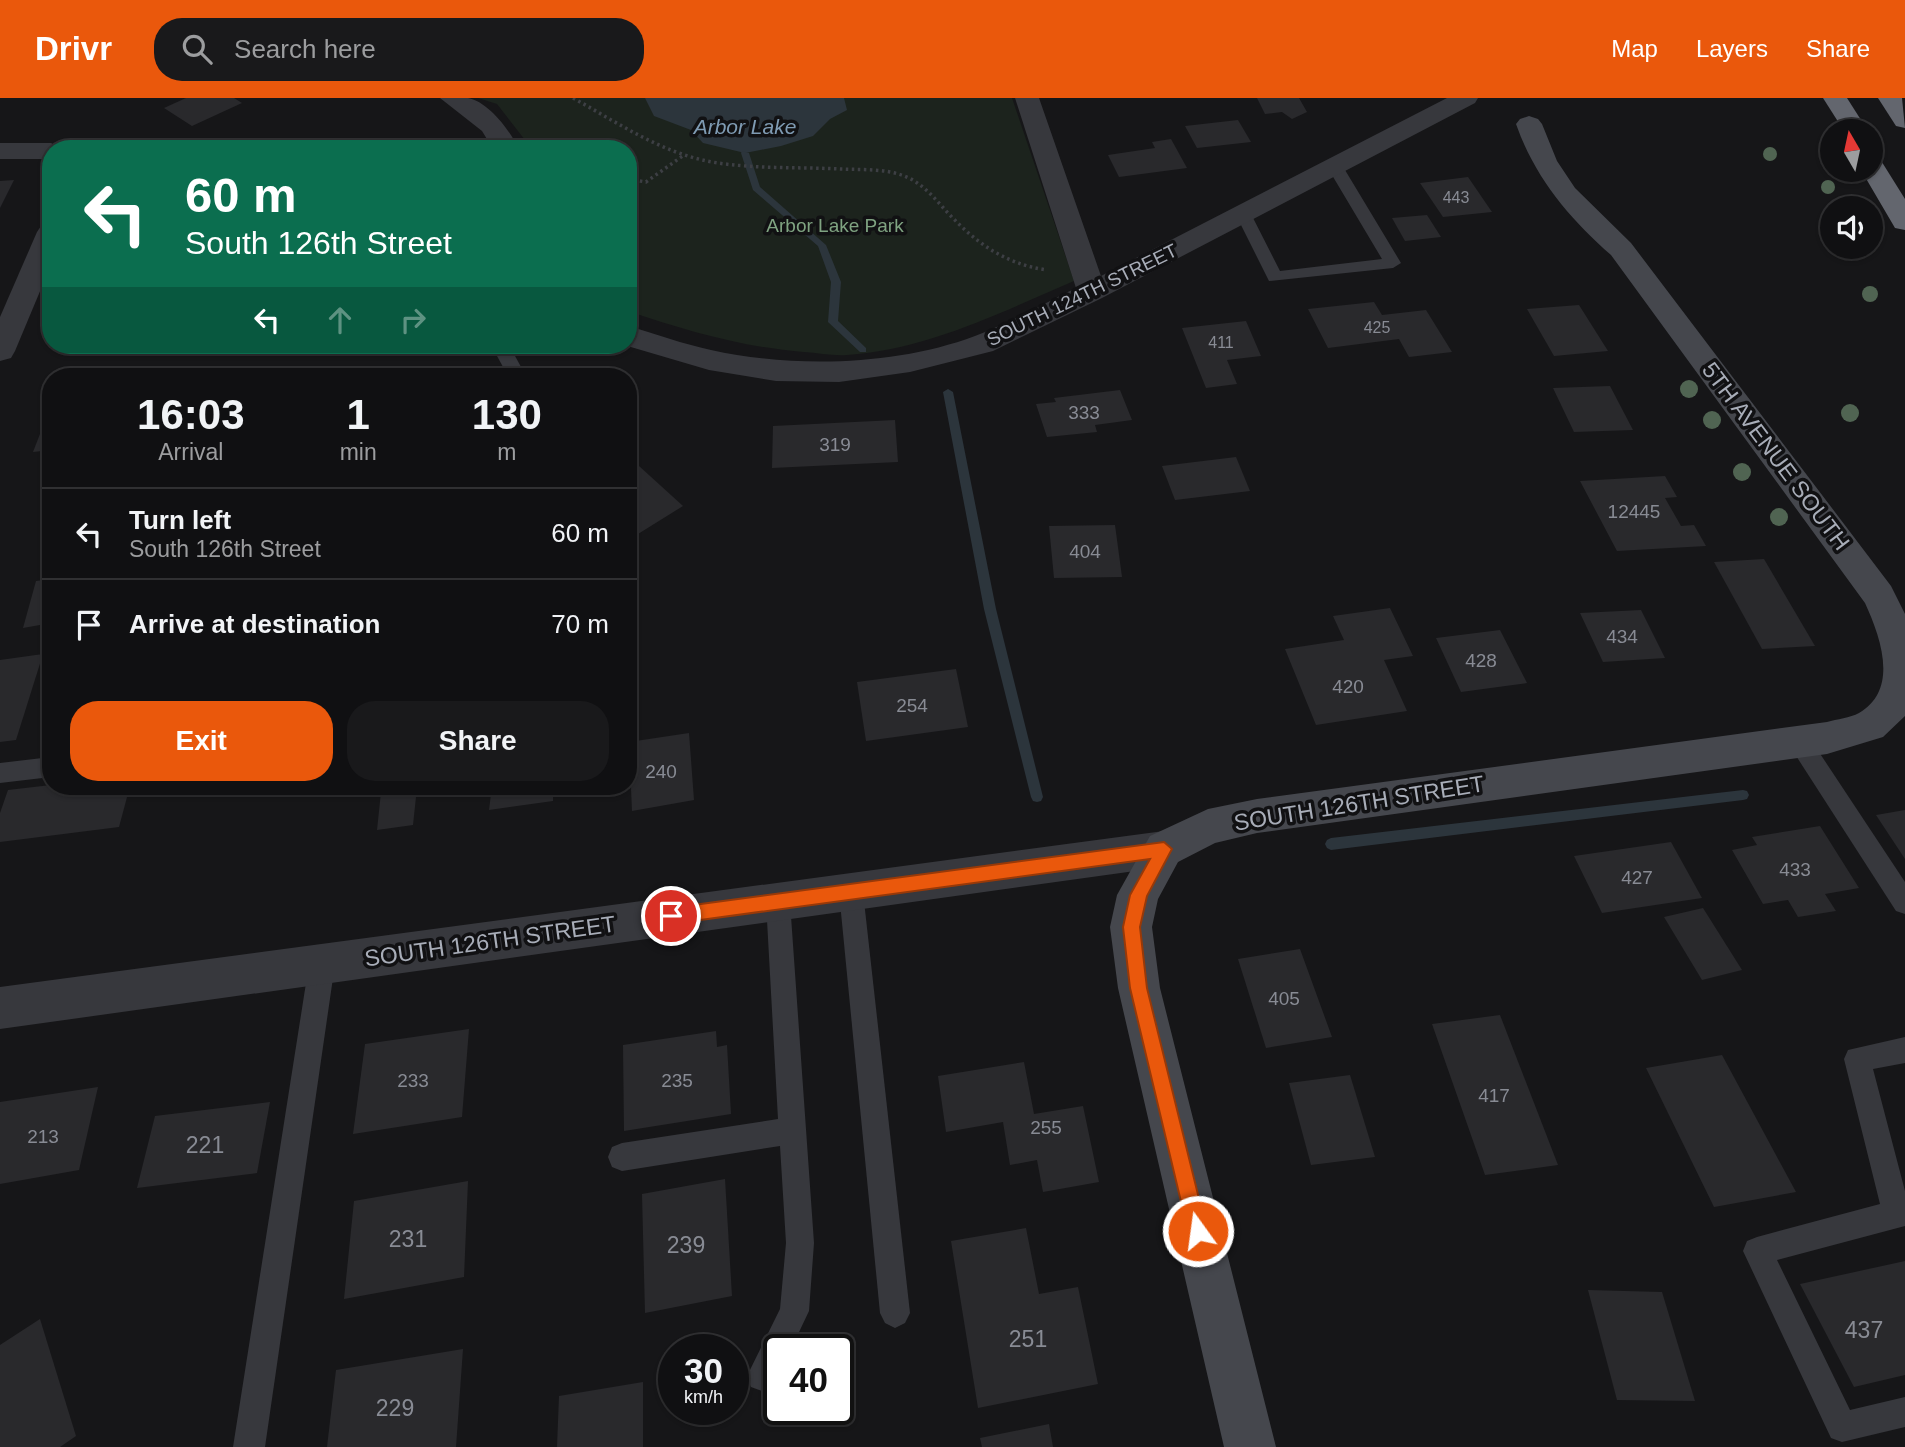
<!DOCTYPE html>
<html lang="en">
<head>
<meta charset="utf-8">
<style>
	body { margin:0; font-family:Arial,sans-serif; background:#19191b; color:#f1f3f6; height:100vh; display:flex; flex-direction:column; font-size:26px; white-space:nowrap }
	* { box-sizing:border-box; margin:0 }
	p { font-size:23px; color:#9c9d9f }
	.icon { flex:none; width:38px; height:38px; fill:none; stroke:currentColor; stroke-width:2; stroke-linecap:round; stroke-linejoin:round }
	.map { position:relative; flex:1; overflow:hidden }
	.details { position:absolute; left:42px; top:270px; width:595px; height:427px; display:flex; flex-direction:column; background:#101012; border-radius:28px; box-shadow:0 2px 5px #0004,0 0 0 2px #303032 }
	.details>* { flex:none }
	.banner { position:absolute; left:42px; top:42px; width:595px; height:214px; border-radius:28px; box-shadow:0 2px 5px #0004,0 0 0 2px #303032; background:#0b6e4f; color:#fff; overflow:hidden }
	.needle { width:46px; rotate:351deg }
	.controls { position:absolute; left:1820px; top:21px; display:grid; gap:14px }
	.controls a { display:grid; place-items:center; width:63px; height:63px; border-radius:50%; background:#101012; box-shadow:0 2px 5px #0004,0 0 0 2px #303032; font-size:35px }
	.speed { position:absolute; left:658px; top:1236px; display:flex; gap:14px; font-size:35px; font-weight:700; text-align:center }
	.speed>* { display:grid; place-content:center; width:91px; height:91px; border-radius:50%; background:#101012; box-shadow:0 2px 5px #0004,0 0 0 2px #303032; line-height:1 }
	.speed small { font-size:18px; font-weight:400 }
	.speed .limit { border:4px solid #111; border-radius:10px; background:#fff; color:#111 }
	.pin { position:absolute; display:grid; place-items:center; width:60px; height:60px; color:#fff; margin:-30px; border:4px solid #fff; border-radius:50%; box-shadow:0 2px 7px #0007 }
	.me { position:absolute; width:77px; margin:-38px; rotate:346deg; stroke-linejoin:round; filter:drop-shadow(0 0 5px #0008) }
	.turn { display:flex; align-items:center; gap:24px; height:147px; padding:0 28px; font-size:32px }
	.turn .icon { width:91px; height:91px; stroke-width:2.5 }
	.turn b { display:block; font-size:49px; line-height:60px }
	.lanes { display:flex; align-items:center; height:66px; padding:0 28px; background:#0003; justify-content:center; gap:35px; direction:ltr }
	.lanes .off { opacity:.35 }
	.eta { display:flex; justify-content:space-evenly; align-items:center; height:119px; text-align:center }
	.eta b { font-size:42px; font-weight:800; line-height:49px }
	.action { display:flex; gap:14px; margin-top:auto; padding:14px 28px }
	.action a { flex:1; height:80px; border-radius:28px; background:#ea580c; color:#fff; font-size:28px; font-weight:800; line-height:80px; text-align:center }
	.action a+a { background:#19191b; color:#f1f3f6 }
	ul { padding:0; list-style:none }
	li { display:flex; align-items:center; gap:21px; height:91px; padding:0 28px; border-top:2px solid #303032 }
	li div { flex:1 }
	li b { display:block; font-size:26px }
	li em { font-style:normal }
	header { display:flex; align-items:center; gap:42px; box-sizing:border-box; height:98px; padding:0 35px; background:#ea580c; color:#fff }
	header strong { font-size:33px }
	nav { display:flex; gap:38px; margin-inline-start:auto; font-size:24px }
	.search { width:490px; height:63px; background:#19191b; display:flex; align-items:center; gap:18px; box-sizing:border-box; padding:0 24px; border-radius:28px; color:#9c9d9f; font-size:26px }
	.map>svg:first-child { display:block }
	.green { fill:#1c231d }
	.water { fill:#2c353c }
	.lines { fill:none; stroke-linecap:round; stroke-linejoin:round }
	.stream { fill:#2c353c; fill-rule:evenodd }
	.building { fill:#29292c }
	.path { stroke:#3d3f44; stroke-width:3.5; stroke-dasharray:2.5 3.5; stroke-linecap:butt }
	.lane { fill:#37383d; fill-rule:evenodd }
	.street { fill:#37383d; fill-rule:evenodd }
	.secondary { fill:#45474d; fill-rule:evenodd }
	.highway { fill:#63666e; fill-rule:evenodd }
	.tree { fill:#506452 }
	.route { fill:#ea580c; stroke:#983908; stroke-width:2 }
	.labels { text-anchor:middle; dominant-baseline:central; stroke-width:7; stroke-linejoin:round; paint-order:stroke }
	.far-number-label { font-size:16px; fill:#888b94 }
	.far-park-label { font-size:19px; fill:#7fa381; stroke:#111113 }
	.far-street-label { font-size:19px; fill:#a8adb8; stroke:#111113 }
	.number-label { font-size:19px; fill:#888b94 }
	.far-water-label { font-size:21px; font-style:italic; fill:#7f9bb3; stroke:#111113 }
	.street-label { font-size:23px; fill:#a8adb8; stroke:#111113 }
	.near-number-label { font-size:23px; fill:#888b94 }
</style>
</head>
<body>
<header>
<strong>Drivr</strong>
<div class="search"><svg class="icon" aria-label="search" viewBox="0 0 24 24"><circle cx="10" cy="10" r="6"/><path d="M15 15l6 6"/></svg>Search here</div>
<nav><a>Map</a><a>Layers</a><a>Share</a></nav>
</header>
<div class="map">
<svg width="1905" height="1349" viewBox="0 0 1905 1349">
	<rect width="100%" height="100%" fill="#161618"/>
	<path class="green" d="M478 0H1012L1074 183C1002 214 926 252 847 257 833 258 818 255 804 254 742 249 687 233 628 213V51H532L497 6Z"/>
	<polygon class="water" points="645,0 844,0 847,12 830,21 813,38 781,48 745,55 703,45 691,32 654,18"/>
	<g class="lines">
		<g class="stream">
			<polygon points="742,53 749,55 760,89 826,147 841,184 838,223 866,250 866,254 860,254 828,224 831,184 818,148 753,92 741,55"/>
			<polygon points="948,291 953,294 996,511 1043,699 1041,703 1037,704 1033,703 1031,699 984,511 943,294"/>
			<polygon points="1743,692 1747,693 1749,697 1747,701 1743,702 1331,752 1327,750 1325,746 1327,742 1331,740"/>
		</g>
	</g>
	<g class="building">
		<polygon points="186,0 234,0 242,5 192,28 164,10"/>
		<polygon points="1257,0 1299,0 1307,14 1292,21 1282,14 1265,16"/>
		<polygon points="1238,22 1251,44 1197,50 1185,28"/>
		<polygon points="1171,41 1187,70 1119,79 1108,57 1155,50 1152,44"/>
		<polygon points="1468,79 1492,114 1443,119 1420,85"/>
		<polygon points="14,82 0,110 0,83"/>
		<polygon points="1427,117 1441,139 1405,143 1392,120"/>
		<polygon points="1374,204 1382,217 1426,212 1452,254 1409,259 1399,241 1328,250 1308,211"/>
		<polygon points="1579,207 1608,253 1554,258 1527,211"/>
		<polygon points="1246,223 1261,258 1227,262 1237,286 1206,290 1182,230"/>
		<polygon points="335,271 333,278 279,278 278,276"/>
		<polygon points="1610,288 1633,332 1574,334 1553,290"/>
		<polygon points="1120,292 1132,322 1095,327 1097,334 1047,339 1036,306 1056,304 1054,300"/>
		<polygon points="51,322 51,352 33,354 45,323"/>
		<polygon points="895,322 898,364 772,370 773,328"/>
		<polygon points="628,358 683,408 638,436 628,427"/>
		<polygon points="1236,359 1250,393 1175,402 1162,368"/>
		<polygon points="1665,378 1677,399 1665,400 1681,428 1694,427 1706,448 1617,453 1580,383"/>
		<polygon points="1115,427 1122,479 1054,480 1049,428"/>
		<polygon points="1764,461 1815,548 1762,551 1714,464"/>
		<polygon points="51,481 51,525 23,530 36,483"/>
		<polygon points="1390,510 1413,558 1384,562 1407,613 1316,627 1285,551 1344,542 1333,518"/>
		<polygon points="1641,512 1665,560 1603,564 1580,515"/>
		<polygon points="1500,532 1527,585 1461,594 1436,540"/>
		<polygon points="43,556 16,642 0,644 0,562"/>
		<polygon points="956,571 968,629 866,643 857,584"/>
		<polygon points="689,635 694,702 632,713 629,644"/>
		<polygon points="51,687 130,688 119,729 0,744 0,715 8,692"/>
		<polygon points="360,688 448,688 448,694 416,699 413,727 377,732 381,694 359,697"/>
		<polygon points="492,688 553,688 553,703 489,712"/>
		<polygon points="1905,712 1905,761 1876,717"/>
		<polygon points="1820,728 1859,790 1825,796 1836,813 1798,819 1788,802 1763,806 1732,752 1757,747 1752,739"/>
		<polygon points="1671,744 1702,800 1602,815 1574,758"/>
		<polygon points="1703,810 1742,872 1702,882 1664,819"/>
		<polygon points="1300,851 1332,939 1266,950 1238,861"/>
		<polygon points="1500,917 1558,1067 1485,1077 1432,926"/>
		<polygon points="469,931 462,1019 353,1036 365,946"/>
		<polygon points="716,933 717,949 727,947 731,1016 624,1033 623,947"/>
		<polygon points="1722,957 1796,1094 1714,1109 1646,970"/>
		<polygon points="1024,964 1034,1016 1083,1008 1099,1084 1043,1094 1037,1062 1010,1067 1003,1024 946,1034 938,978"/>
		<polygon points="1350,977 1375,1059 1311,1067 1289,985"/>
		<polygon points="98,989 79,1072 0,1086 0,1004"/>
		<polygon points="270,1004 257,1075 137,1090 155,1018"/>
		<polygon points="725,1081 732,1198 645,1215 642,1096"/>
		<polygon points="468,1083 464,1179 344,1201 354,1103"/>
		<polygon points="1026,1130 1039,1196 1078,1189 1098,1286 978,1310 951,1143"/>
		<polygon points="1905,1163 1905,1277 1854,1289 1800,1186"/>
		<polygon points="1588,1192 1662,1194 1695,1303 1617,1302"/>
		<polygon points="40,1221 76,1338 60,1349 0,1349 0,1247"/>
		<polygon points="463,1251 456,1349 327,1349 336,1272"/>
		<polygon points="643,1284 643,1349 557,1349 559,1298"/>
		<polygon points="1049,1326 1053,1349 982,1349 980,1340"/>
	</g>
	<g class="lines">
		<g class="path">
			<path d="M573 0C620 26 664 57 718 65 758 71 800 69 840 71 863 72 888 70 909 80 925 88 936 102 948 115 976 145 1005 166 1047 172"/>
			<polyline points="628,81 646,84 684,57"/>
		</g>
		<g class="lane">
			<polygon points="1334,62 1342,67 1401,165 1393,170 1269,183 1236,117 1238,114 1250,114 1280,173 1382,161 1326,67"/>
			<polygon points="491,247 509,247 526,278 508,278"/>
			<polygon points="1799,633 1807,636 1905,784 1905,816 1896,813 1791,650 1788,643 1791,636"/>
			<polygon points="51,659 51,679 0,685 0,665"/>
			<polygon points="851,783 860,786 863,794 910,1215 905,1225 895,1230 885,1225 880,1215 839,794 842,786"/>
			<polygon points="778,793 787,796 790,804 814,1145 809,1213 791,1251 779,1251 779,1276 773,1289 762,1293 751,1289 747,1278 780,1211 786,1145 780,1048 622,1073 612,1069 608,1059 612,1049 622,1045 778,1021 766,804 769,796"/>
			<polygon points="322,854 331,858 335,866 265,1349 233,1349 309,866 313,858"/>
			<polygon points="1905,939 1905,965 1873,971 1905,1093 1905,1128 1777,1162 1850,1312 1905,1299 1905,1329 1842,1344 1831,1340 1743,1153 1747,1143 1757,1139 1880,1106 1844,961 1848,952"/>
		</g>
		<g class="street">
			<path d="M440 0C449 0 459 0 468 0 489 4 510 33 519 51H493L482 33Z"/>
			<path d="M1015 0H1039L1101 178 1447 0H1478L1475 5 1102 200 993 253 910 274 839 284 776 283 709 272 624 247H628V228C656 236 683 246 711 252 793 270 895 268 975 238 1009 225 1043 206 1076 190Z"/>
			<polygon points="0,45 51,45 62,51 51,51 51,61 0,61"/>
			<polygon points="51,126 51,167 15,253 11,260 0,263 0,219 37,134 41,128"/>
			<polygon points="1164,733 1178,738 1184,751 1178,764 1164,769 0,931 0,889"/>
		</g>
		<path class="secondary" d="M1529 18 1538 21 1542 26 1557 63 1575 90 1631 145 1891 488 1905 516V618L1883 639 1827 656 1257 735 1215 745 1178 764 1158 801 1152 829 1160 890 1276 1349H1224L1118 890 1110 829 1117 797 1150 738 1208 711 1257 701 1827 624C1837 621 1850 620 1859 615 1900 591 1880 538 1865 505L1611 157C1569 120 1535 80 1516 26L1520 21Z"/>
		<g class="highway">
			<polygon points="1823,0 1847,0 1868,33 1844,33"/>
			<polygon points="1878,0 1902,0 1905,30 1896,28"/>
			<polygon points="1871,58 1880,61 1905,101 1905,132 1895,130 1861,72 1871,72"/>
		</g>
	</g>
	<g class="tree">
		<circle cx="1770" cy="56" r="7"/>
		<circle cx="1828" cy="89" r="7"/>
		<circle cx="1870" cy="196" r="8"/>
		<circle cx="1689" cy="291" r="9"/>
		<circle cx="1850" cy="315" r="9"/>
		<circle cx="1712" cy="322" r="9"/>
		<circle cx="1742" cy="374" r="9"/>
		<circle cx="1779" cy="419" r="9"/>
	</g>
	<polygon class="route" points="1164,744 1172,751 1147,798 1140,829 1147,890 1207,1133 1205,1140 1198,1143 1191,1140 1188,1133 1130,890 1123,829 1130,797 1150,761 671,826 662,818 671,810"/>
	<g class="labels">
		<g class="far-number-label">
			<text x="1456" y="99">443</text>
			<text x="1377" y="229">425</text>
			<text x="1221" y="244">411</text>
		</g>
		<g class="far-park-label">
			<text x="835" y="127">Arbor Lake Park</text>
		</g>
		<g class="far-street-label">
			<text transform="translate(1082 197) rotate(-26)">SOUTH 124TH STREET</text>
		</g>
		<g class="number-label">
			<text x="1084" y="314">333</text>
			<text x="835" y="346">319</text>
			<text x="1634" y="413">12445</text>
			<text x="1085" y="453">404</text>
			<text x="1622" y="538">434</text>
			<text x="1481" y="562">428</text>
			<text x="1348" y="588">420</text>
			<text x="912" y="607">254</text>
			<text x="661" y="673">240</text>
			<text x="1795" y="771">433</text>
			<text x="1637" y="779">427</text>
			<text x="1284" y="900">405</text>
			<text x="413" y="982">233</text>
			<text x="677" y="982">235</text>
			<text x="1494" y="997">417</text>
			<text x="1046" y="1029">255</text>
			<text x="43" y="1038">213</text>
		</g>
		<g class="far-water-label">
			<text x="745" y="28">Arbor Lake</text>
		</g>
		<g class="street-label">
			<text transform="translate(1776 358) rotate(53)">5TH AVENUE SOUTH</text>
			<text transform="translate(1359 705) rotate(-9)">SOUTH 126TH STREET</text>
			<text transform="translate(490 843) rotate(-8)">SOUTH 126TH STREET</text>
		</g>
		<g class="near-number-label">
			<text x="205" y="1047">221</text>
			<text x="408" y="1141">231</text>
			<text x="686" y="1147">239</text>
			<text x="1864" y="1232">437</text>
			<text x="1028" y="1241">251</text>
			<text x="395" y="1310">229</text>
		</g>
	</g>
</svg>
<div class="controls">
<a><svg class="needle" viewBox="-14 -14 28 28"><path d="M0-13l5 13h-10z" fill="#e53935"/><path d="M0 13l5-13h-10z" fill="#9c9d9f"/></svg></a>
<a><svg class="icon" aria-label="sound" viewBox="0 0 24 24"><path d="M4 9h4l5-4v14l-5-4H4zM17 9q2 3 0 6"/></svg></a>
</div>
<div class="speed"><div>30<small>km/h</small></div><div class="limit">40</div></div>
<div class="pin" style="left:671px;top:818px;background:#d93025"><svg class="icon" aria-label="arrive" viewBox="0 0 24 24"><path d="M6 21V4h12l-3 4 3 4H6"/></svg></div>
<svg class="me" style="left:1198px;top:1133px" viewBox="-20 -20 40 40"><circle r="17" fill="#ea580c" stroke="#fff" stroke-width="3"/><path d="M0-11L8 9 0 5-8 9z" fill="#fff"/></svg>
<div class="banner">
<div class="turn"><svg class="icon" aria-label="left" viewBox="0 0 24 24"><path d="M17 20v-9H6M10 6l-5 5 5 5"/></svg><div><b>60 m</b>South 126th Street</div></div>
<div class="lanes"><svg class="icon" aria-label="left" viewBox="0 0 24 24"><path d="M17 20v-9H6M10 6l-5 5 5 5"/></svg><svg class="icon off" aria-label="ahead" viewBox="0 0 24 24"><path d="M12 20V5M6 11l6-6 6 6"/></svg><svg class="icon off" aria-label="right" viewBox="0 0 24 24"><path d="M7 20v-9h11M14 6l5 5-5 5"/></svg></div>
</div>
<section class="details">
<div class="eta">
<div><b>16:03</b><p>Arrival</p></div>
<div><b>1</b><p>min</p></div>
<div><b>130</b><p>m</p></div>
</div>
<ul>
<li><svg class="icon" aria-label="left" viewBox="0 0 24 24"><path d="M17 20v-9H6M10 6l-5 5 5 5"/></svg><div><b>Turn left</b><p>South 126th Street</p></div><em>60 m</em></li>
<li><svg class="icon" aria-label="arrive" viewBox="0 0 24 24"><path d="M6 21V4h12l-3 4 3 4H6"/></svg><div><b>Arrive at destination</b></div><em>70 m</em></li>
</ul>
<div class="action"><a>Exit</a><a>Share</a></div>
</section>
</div>
</body>
</html>
